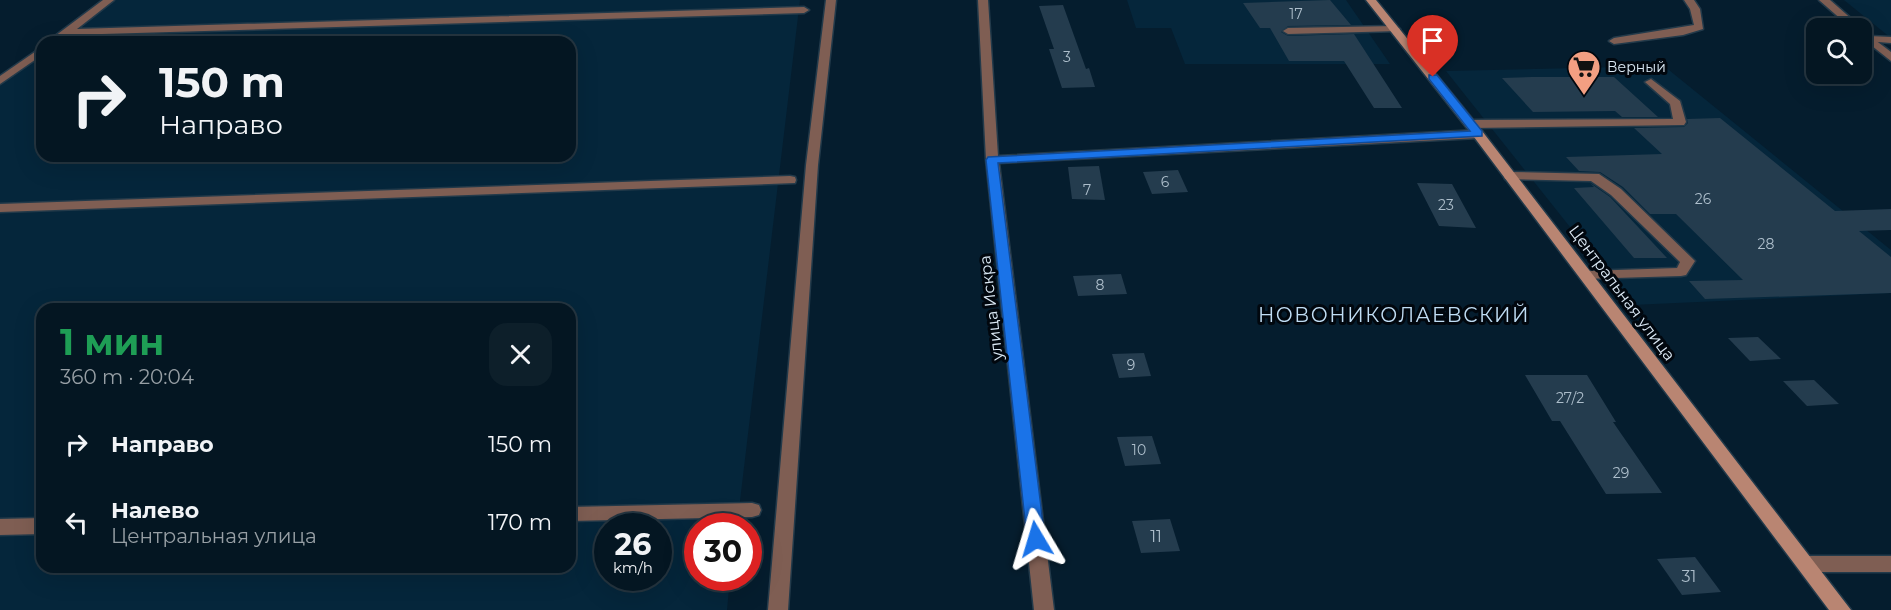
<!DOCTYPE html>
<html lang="ru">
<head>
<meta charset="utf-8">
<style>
	body { margin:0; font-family:Montserrat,sans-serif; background:#0d1f2a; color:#f1f3f6; height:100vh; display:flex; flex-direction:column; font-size:22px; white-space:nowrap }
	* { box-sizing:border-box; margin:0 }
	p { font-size:20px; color:#979fa5 }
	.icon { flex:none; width:33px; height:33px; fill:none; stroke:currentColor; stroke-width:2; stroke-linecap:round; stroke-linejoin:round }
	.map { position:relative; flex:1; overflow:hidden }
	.drawer { position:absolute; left:36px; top:303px; width:540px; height:270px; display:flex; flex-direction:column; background:#041622; border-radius:18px; box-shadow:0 6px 24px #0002,0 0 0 2px #253540 }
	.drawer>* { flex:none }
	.top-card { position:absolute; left:36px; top:36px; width:540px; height:126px; border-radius:18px; box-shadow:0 6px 24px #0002,0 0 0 2px #253540; background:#041622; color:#f1f3f6; overflow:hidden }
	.fabs { position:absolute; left:1806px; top:18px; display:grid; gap:12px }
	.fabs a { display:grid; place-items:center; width:66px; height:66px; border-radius:12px; background:#041622; box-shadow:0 6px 24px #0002,0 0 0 2px #253540; font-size:30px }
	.speed { position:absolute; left:594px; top:513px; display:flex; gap:12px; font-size:30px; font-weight:700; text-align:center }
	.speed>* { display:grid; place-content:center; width:78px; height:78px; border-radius:50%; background:#041622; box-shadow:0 6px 24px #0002,0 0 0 2px #253540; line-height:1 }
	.speed small { font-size:15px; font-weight:400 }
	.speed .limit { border:9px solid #d22; background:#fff; color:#111 }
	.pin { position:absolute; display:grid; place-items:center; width:51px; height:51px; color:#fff; margin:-62px -26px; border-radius:50% 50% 50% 0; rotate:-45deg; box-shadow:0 0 6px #0007 }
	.pin .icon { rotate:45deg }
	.me { position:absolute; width:66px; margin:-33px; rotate:353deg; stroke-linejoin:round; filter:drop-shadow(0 0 4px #0008) }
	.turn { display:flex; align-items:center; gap:21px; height:126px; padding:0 24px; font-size:27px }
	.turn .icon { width:78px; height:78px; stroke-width:2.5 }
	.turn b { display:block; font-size:42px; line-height:51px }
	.round { display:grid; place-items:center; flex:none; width:63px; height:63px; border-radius:18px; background:#0d1f2a }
	.summary { display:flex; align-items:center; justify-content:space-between; height:102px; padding:0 24px }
	h1 { font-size:36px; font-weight:700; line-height:45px; color:#1e9e55 }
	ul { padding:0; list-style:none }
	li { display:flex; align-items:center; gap:18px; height:78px; padding:0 24px }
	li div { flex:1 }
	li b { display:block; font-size:22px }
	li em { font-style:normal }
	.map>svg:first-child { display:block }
	.built { fill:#05263b; fill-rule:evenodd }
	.building { fill:#243c4e }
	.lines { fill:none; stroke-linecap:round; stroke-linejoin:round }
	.service-casing { stroke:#233a4a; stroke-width:3 }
	.minor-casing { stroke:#233a4a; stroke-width:3 }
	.secondary-casing { stroke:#233a4a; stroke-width:3 }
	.service { fill:#7f5e53; fill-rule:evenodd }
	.minor { fill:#7f5e53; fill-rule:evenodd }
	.secondary { fill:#b98572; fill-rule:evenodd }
	.route { fill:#1a73e8; stroke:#114b97; stroke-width:1.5 }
	.labels { text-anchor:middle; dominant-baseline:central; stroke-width:6; stroke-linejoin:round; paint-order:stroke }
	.number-label { font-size:14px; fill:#adbecb }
	.far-poi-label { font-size:14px; fill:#dbe9f5; stroke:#01070e; text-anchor:start }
	.street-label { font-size:16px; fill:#dbe9f5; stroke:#01070e }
	.near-number-label { font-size:16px; fill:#adbecb }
	.quarter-label { font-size:20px; letter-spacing:1.5px; fill:#c0ddf4; stroke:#01070e }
</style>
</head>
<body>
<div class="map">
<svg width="1891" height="610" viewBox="0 0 1891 610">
	<rect width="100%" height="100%" fill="#051d2e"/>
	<g class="built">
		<path d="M103 0H800L737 526H698V578H730L727 610H0V76L42 45V156H570V42H46ZM42 309H570V567H42ZM608 526H658V578H608Z"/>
		<polygon points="1127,0 1346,0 1390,64 1185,64 1171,28 1136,28"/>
		<polygon points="1844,0 1891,0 1891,38"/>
		<polygon points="1664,66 1891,250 1891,293 1632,305 1446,71"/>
	</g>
	<g class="building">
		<polygon points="1330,0 1351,25 1288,26 1281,32 1288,36 1354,34 1402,108 1374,108 1344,61 1289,61 1270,28 1260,28 1243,3"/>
		<polygon points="1063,5 1086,69 1089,68 1095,87 1062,88 1049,49 1054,49 1039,6"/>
		<polygon points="1532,77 1614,77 1658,117 1622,117 1615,111 1533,112 1502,78"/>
		<polygon points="1720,118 1835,211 1891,209 1891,230 1859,231 1891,257 1891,293 1705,299 1689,281 1743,280 1676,214 1650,214 1623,187 1600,172 1579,171 1566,157 1662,154 1634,128 1684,127 1688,123 1687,119"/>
		<polygon points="1099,166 1105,200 1072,199 1068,167"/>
		<polygon points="1178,170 1188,192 1152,194 1143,172"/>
		<polygon points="1417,183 1452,184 1476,228 1439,226"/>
		<polygon points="1590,183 1610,197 1667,258 1634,258 1574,188 1594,187"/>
		<polygon points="1121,274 1127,294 1078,296 1073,276"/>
		<polygon points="1758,337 1781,359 1750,361 1728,338"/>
		<polygon points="1144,353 1151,376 1119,378 1112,354"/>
		<polygon points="1525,375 1587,375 1616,422 1613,422 1662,493 1606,494 1560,421 1552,421"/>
		<polygon points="1814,380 1839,404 1807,406 1783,381"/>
		<polygon points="1152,436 1161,464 1125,466 1117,437"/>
		<polygon points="1170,519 1180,551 1141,553 1132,521"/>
		<polygon points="1695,557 1721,592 1682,595 1657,559"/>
	</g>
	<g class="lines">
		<defs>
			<g id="service">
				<polygon points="103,0 114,0 77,29 804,7 809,10 804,13 68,35 59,42 47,42"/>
				<polygon points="826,0 836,0 818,165 788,610 768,610 806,165"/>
				<polygon points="1684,0 1694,0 1700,9 1703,29 1683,35 1614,44 1609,41 1614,38 1694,25 1690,9"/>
				<polygon points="1395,26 1400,29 1399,31 1288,34 1283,31 1288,28"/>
				<polygon points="1869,36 1891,37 1891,43 1865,41 1865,37"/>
				<polygon points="42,47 42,55 0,84 0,76"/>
				<polygon points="1651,79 1680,101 1686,122 1684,125 1471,128 1465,124 1471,120 1673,119 1670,104 1645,82"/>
				<polygon points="1510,172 1599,174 1621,189 1695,261 1686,275 1681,276 1582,279 1580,276 1582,273 1587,271 1677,268 1680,262 1611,195 1591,181 1505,179 1504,176 1505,173"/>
				<polygon points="790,176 795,177 796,180 795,183 0,212 0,204"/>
				<polygon points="752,503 759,505 761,510 759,515 752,517 570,521 570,507"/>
				<polygon points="42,518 42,534 0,535 0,519"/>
				<polygon points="1807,556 1891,556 1891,572 1807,572 1800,570 1797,564 1800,558"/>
			</g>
			<g id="minor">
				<polygon points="978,0 988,0 998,156 1478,130 1484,134 1478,138 999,163 1054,610 1034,610 986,160"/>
				<polygon points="1819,0 1830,0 1862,28 1851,28"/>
				<polygon points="1862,30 1891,52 1891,61 1862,38"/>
			</g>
			<polygon id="secondary" points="1366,0 1376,0 1482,131 1851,610 1829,610 1474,137"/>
		</defs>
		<use href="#service" class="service-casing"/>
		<use href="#minor" class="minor-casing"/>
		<use href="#secondary" class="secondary-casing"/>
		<use href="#service" class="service"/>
		<use href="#minor" class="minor"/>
		<use href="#secondary" class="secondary"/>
	</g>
	<polygon class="route" points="1429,75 1437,75 1482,131 1482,136 998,163 1045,539 1042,544 1036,546 1030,544 1027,539 986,160 988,157 1470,131 1429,79"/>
	<defs>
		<symbol id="supermarket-pin" viewBox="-11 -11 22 30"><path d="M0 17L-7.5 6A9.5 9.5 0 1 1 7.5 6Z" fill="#f39f82" stroke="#01070e"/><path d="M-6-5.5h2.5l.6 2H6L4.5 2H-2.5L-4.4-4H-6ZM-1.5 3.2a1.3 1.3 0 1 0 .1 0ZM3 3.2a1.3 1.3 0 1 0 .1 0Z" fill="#111"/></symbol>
	</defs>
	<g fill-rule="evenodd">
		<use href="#supermarket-pin" x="1565" y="48" width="38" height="52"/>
	</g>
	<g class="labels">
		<g class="number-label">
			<text x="1296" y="14">17</text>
			<text x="1067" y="57">3</text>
			<text x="1165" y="182">6</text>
			<text x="1087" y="190">7</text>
			<text x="1703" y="199">26</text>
			<text x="1446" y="205">23</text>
			<text x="1766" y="244">28</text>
			<text x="1100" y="285">8</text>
			<text x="1131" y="365">9</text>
			<text x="1570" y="398">27/2</text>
			<text x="1139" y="450">10</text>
			<text x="1621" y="473">29</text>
		</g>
		<g class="far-poi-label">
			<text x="1607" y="67">Верный</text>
		</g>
		<g class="street-label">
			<text transform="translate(1622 293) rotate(53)">Центральная улица</text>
			<text transform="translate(991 308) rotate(-97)">улица Искра</text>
		</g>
		<g class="near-number-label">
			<text x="1156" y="536">11</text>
			<text x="1689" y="576">31</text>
		</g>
		<g class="quarter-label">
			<text x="1394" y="315">НОВОНИКОЛАЕВСКИЙ</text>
		</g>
	</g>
</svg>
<div class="fabs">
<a><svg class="icon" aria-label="search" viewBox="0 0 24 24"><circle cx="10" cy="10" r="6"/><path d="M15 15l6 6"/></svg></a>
</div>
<div class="speed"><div>26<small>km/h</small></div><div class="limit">30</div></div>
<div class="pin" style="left:1433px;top:77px;background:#d93025"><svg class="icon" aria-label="arrive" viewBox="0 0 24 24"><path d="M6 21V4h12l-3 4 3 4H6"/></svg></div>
<svg class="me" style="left:1036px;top:539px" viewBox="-20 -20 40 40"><path d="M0-17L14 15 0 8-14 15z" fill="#1a73e8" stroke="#fff" stroke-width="4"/></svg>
<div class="top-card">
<div class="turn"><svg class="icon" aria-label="right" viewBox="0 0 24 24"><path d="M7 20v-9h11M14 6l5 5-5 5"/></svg><div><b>150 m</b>Направо</div></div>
</div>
<section class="drawer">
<div class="summary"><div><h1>1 мин</h1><p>360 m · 20:04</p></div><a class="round"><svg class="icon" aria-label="close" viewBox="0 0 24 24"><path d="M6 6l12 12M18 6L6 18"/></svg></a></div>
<ul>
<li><svg class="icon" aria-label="right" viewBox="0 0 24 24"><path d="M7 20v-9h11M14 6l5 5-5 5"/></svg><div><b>Направо</b></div><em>150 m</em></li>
<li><svg class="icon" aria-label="left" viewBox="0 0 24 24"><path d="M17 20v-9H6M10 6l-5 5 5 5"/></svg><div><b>Налево</b><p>Центральная улица</p></div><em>170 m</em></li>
</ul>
</section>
</div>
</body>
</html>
